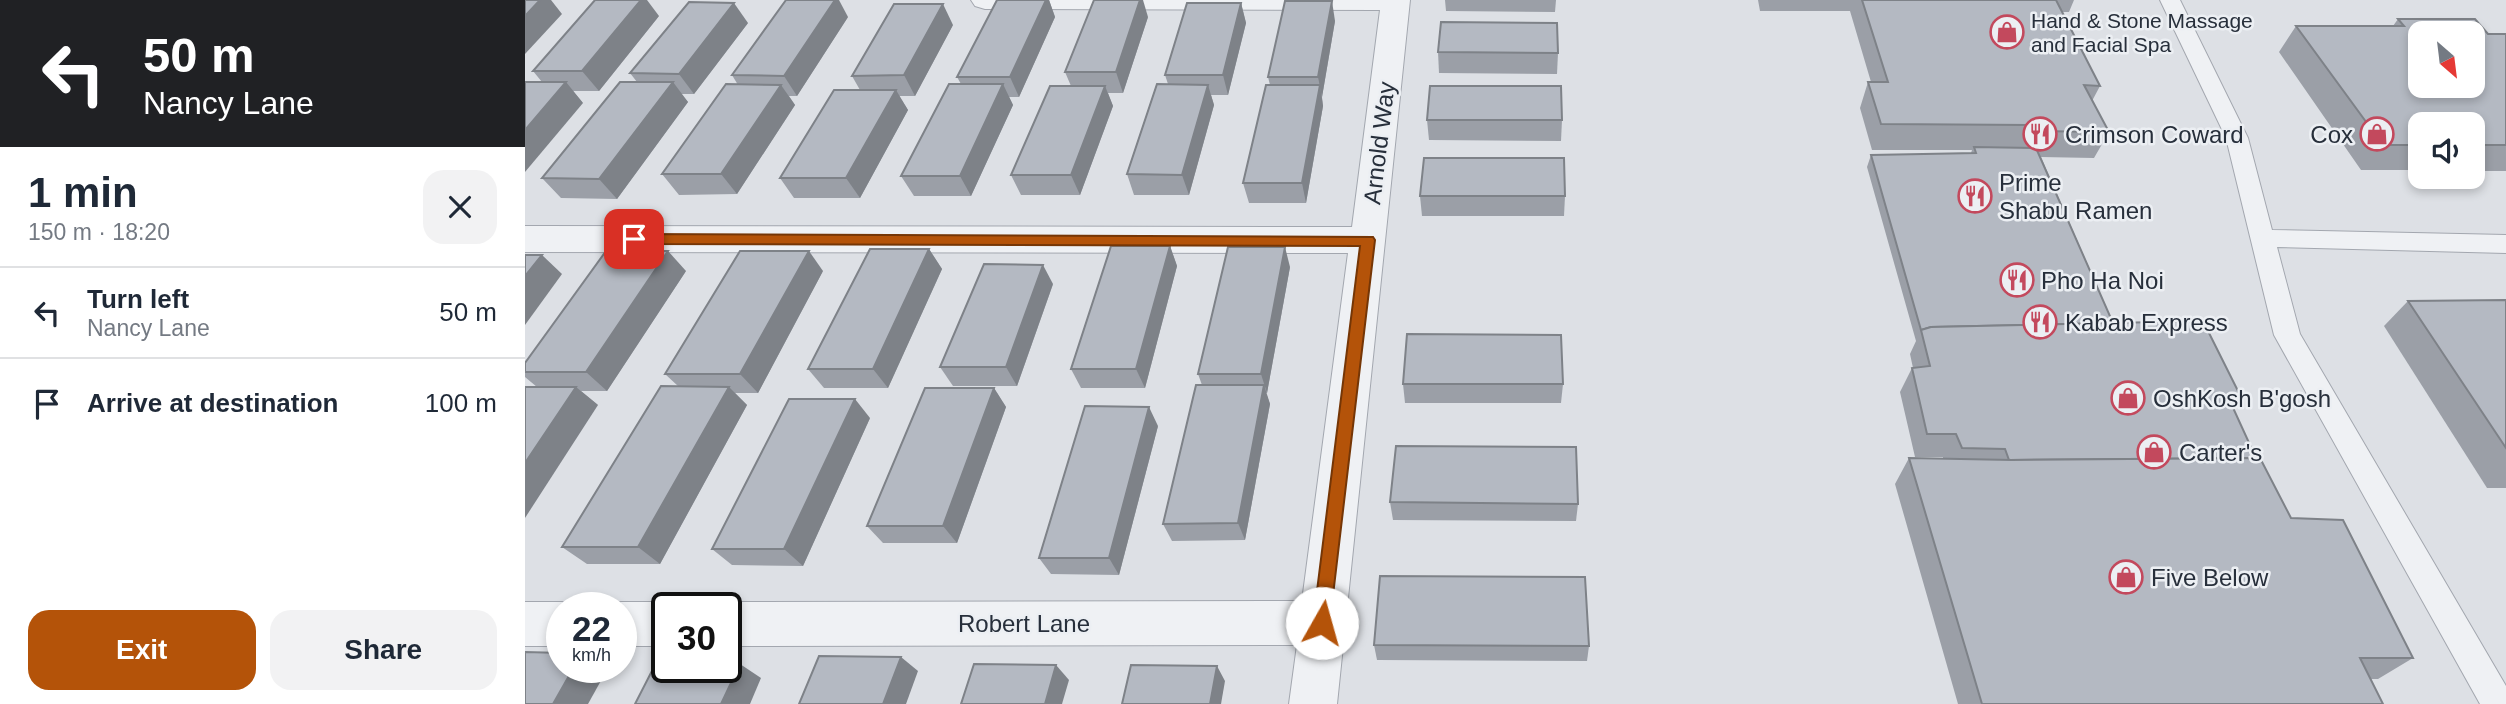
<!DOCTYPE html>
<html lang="en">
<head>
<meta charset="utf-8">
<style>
	body { margin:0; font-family:Helvetica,sans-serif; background:#f2f2f3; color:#1f2937; height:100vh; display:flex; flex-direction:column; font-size:26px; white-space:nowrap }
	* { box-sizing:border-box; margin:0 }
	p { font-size:23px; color:#747a83 }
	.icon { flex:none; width:38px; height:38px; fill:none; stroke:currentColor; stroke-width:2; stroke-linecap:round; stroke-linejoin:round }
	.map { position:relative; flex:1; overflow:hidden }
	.side { display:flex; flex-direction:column; background:#fff; width:525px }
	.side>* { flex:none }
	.top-card { background:#202124; color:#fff; overflow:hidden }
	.needle { width:46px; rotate:152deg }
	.controls { position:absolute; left:1883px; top:21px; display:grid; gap:14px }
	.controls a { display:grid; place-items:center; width:77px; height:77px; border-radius:14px; background:#fff; box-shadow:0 4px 10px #0003; font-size:35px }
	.speed { position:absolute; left:21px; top:592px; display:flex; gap:14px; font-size:35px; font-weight:700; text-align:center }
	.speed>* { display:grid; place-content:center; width:91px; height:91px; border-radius:50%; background:#fff; box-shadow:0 4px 10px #0003; line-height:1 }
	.speed small { font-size:18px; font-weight:400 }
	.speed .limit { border:4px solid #111; border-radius:10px; background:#fff; color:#111 }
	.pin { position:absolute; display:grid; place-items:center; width:60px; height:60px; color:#fff; margin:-30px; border-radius:14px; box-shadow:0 4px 10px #0006 }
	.me { position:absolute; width:77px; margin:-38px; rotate:7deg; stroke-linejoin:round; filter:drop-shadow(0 0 5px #0008) }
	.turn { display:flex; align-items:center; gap:24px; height:147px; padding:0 28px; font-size:32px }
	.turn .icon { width:91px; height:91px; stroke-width:2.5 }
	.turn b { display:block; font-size:49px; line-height:60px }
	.round { display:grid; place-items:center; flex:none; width:74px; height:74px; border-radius:21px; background:#f2f2f3 }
	.summary { display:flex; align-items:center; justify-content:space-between; height:119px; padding:0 28px }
	h1 { font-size:42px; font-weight:800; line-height:52px }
	.button { display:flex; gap:14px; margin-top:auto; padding:14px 28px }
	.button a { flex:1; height:80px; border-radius:21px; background:#b45309; color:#fff; font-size:28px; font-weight:800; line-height:80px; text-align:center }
	.button a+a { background:#f2f2f3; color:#1f2937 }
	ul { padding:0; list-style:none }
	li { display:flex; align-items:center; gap:21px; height:91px; padding:0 28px; border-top:2px solid #e0e1e3 }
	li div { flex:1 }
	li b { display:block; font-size:26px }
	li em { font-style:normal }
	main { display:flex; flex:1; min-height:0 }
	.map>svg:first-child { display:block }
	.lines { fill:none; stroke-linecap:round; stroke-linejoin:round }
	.lane-casing { stroke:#a3a7af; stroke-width:2 }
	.street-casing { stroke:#a3a7af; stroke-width:2 }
	.lane { fill:#eff1f4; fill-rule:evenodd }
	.street { fill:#eff1f4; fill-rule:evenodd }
	.wall { fill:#9b9fa7 }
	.shaded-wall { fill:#7e8288 }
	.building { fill:#b4b9c2; stroke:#7e8288; stroke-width:2; fill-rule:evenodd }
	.route { fill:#b45309; stroke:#753606; stroke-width:2 }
	.labels { text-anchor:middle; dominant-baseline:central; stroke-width:5; stroke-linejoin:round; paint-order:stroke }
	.far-poi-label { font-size:21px; fill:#272f3b; stroke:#eceff3; text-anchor:start }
	.poi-label { font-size:24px; fill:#272f3b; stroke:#eceff3; text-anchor:start }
	.street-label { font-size:24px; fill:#272f3b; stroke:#eceff3 }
</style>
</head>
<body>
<main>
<section class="side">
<div class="top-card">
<div class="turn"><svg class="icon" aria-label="left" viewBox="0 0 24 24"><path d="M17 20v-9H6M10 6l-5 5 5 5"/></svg><div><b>50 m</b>Nancy Lane</div></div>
</div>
<div class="summary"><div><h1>1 min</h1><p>150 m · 18:20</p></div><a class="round"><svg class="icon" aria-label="close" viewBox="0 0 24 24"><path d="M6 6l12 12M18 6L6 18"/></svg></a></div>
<ul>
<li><svg class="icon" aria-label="left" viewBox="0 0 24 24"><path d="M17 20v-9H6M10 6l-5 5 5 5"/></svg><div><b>Turn left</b><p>Nancy Lane</p></div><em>50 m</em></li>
<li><svg class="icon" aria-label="arrive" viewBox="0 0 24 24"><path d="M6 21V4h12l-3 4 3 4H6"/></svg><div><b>Arrive at destination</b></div><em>100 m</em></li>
</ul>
<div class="button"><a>Exit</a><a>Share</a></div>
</section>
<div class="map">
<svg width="1981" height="704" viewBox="0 0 1981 704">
	<rect width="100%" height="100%" fill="#dde0e5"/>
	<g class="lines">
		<defs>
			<polygon id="lane" points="1635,0 1655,0 1723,138 1747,230 1981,235 1981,253 1752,247 1775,334 1981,686 1981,704 1955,704 1749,335 1701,138"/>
			<g id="street">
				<polygon points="446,0 885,0 812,704 764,704 772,645 201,646 201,607 188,607 201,602 777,601 823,253 0,252 0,226 827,227 855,10 460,9 450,6"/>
				<polygon points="0,602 37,602 50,607 37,607 37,646 0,646"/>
				<polygon points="96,602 142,602 155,607 142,607 142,646 96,646 96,607 83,607"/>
			</g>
		</defs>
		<use href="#lane" class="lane-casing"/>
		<use href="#street" class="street-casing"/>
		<use href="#lane" class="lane"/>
		<use href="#street" class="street"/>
	</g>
	<g class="wall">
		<polygon points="472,0 524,0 530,17 494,97 484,97 488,105 446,196 389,196 376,176 436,84 432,77"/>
		<polygon points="920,0 1031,0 1030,12 921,11"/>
		<polygon points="1233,0 1549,0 1544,12 1537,12 1575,86 1567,101 1584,132 1569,158 1516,157 1588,323 1707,406 1731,458 1766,518 1888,658 1853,679 1846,679 1858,704 1433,704 1370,484 1384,458 1418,459 1418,457 1390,457 1375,392 1387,368 1388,368 1385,354 1391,341 1342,167 1346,155 1446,153 1447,150 1347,150 1335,108 1343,82 1346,82 1325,11 1235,11"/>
		<polygon points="716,3 721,23 703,95 686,95 689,105 664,195 609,195 602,174 643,84 640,75"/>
		<polygon points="134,16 74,91 48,91 58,103 17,82 8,71"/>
		<polygon points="323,17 272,96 264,96 270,105 212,194 154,195 137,174 213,85 207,75"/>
		<polygon points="623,17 598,93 583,93 588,106 555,195 496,195 486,175 546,86 540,72"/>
		<polygon points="1873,19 1963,34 1981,34 1981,171 1948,171 1948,124 1895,124 1895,170 1836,170 1754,52 1771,26 1868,26"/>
		<polygon points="810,21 797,97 798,106 781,203 724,203 718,183 745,85 743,77"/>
		<polygon points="223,23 169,94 156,94 163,102 92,199 36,198 17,178 112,82 105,73"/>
		<polygon points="428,25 390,96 374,96 383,110 335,198 269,198 255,178 335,90 327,76"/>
		<polygon points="913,52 1033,53 1032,74 914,73"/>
		<polygon points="902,120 1037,120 1036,141 904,140"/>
		<polygon points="895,196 1040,196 1039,216 897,216"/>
		<polygon points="645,246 652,266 620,388 556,388 546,369"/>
		<polygon points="404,249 417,269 363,388 299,388 283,369"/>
		<polygon points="765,267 742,393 741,393 745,404 720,540 647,541 638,524 677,385 673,374"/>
		<polygon points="161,271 82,391 56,391 73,405 12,387 0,377 0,363"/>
		<polygon points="298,271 233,393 210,393 222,405 135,564 62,564 37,547 153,386 140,374"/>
		<polygon points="528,284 492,386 428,386 415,367"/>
		<polygon points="1883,301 1981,301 1981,488 1962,488 1859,326"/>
		<polygon points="878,384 1038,384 1036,403 880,403"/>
		<polygon points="469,388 481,407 432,543 358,543 342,526"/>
		<polygon points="345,418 278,566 207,565 187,549"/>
		<polygon points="633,426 594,575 526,574 514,558"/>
		<polygon points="865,502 1053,504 1051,521 868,520"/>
		<polygon points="849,645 1064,646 1062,661 852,660"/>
	</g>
	<g class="shaded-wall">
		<polygon points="15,0 26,0 37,14 0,54 0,16"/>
		<polygon points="116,0 122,0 134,16 74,91 57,71"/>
		<polygon points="310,0 314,0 323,17 272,96 259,76"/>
		<polygon points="521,0 524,0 530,17 494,97 485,77"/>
		<polygon points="615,0 618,0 623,17 598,93 591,72"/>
		<polygon points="807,1 810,21 797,97 793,77"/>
		<polygon points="209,3 223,23 169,94 154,74"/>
		<polygon points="716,3 721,23 703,95 698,75"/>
		<polygon points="418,4 428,25 390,96 379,75"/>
		<polygon points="41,82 58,103 0,172 0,130"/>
		<polygon points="148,82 163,102 92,199 74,179"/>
		<polygon points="478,84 488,105 446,196 435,176"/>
		<polygon points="256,85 270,105 212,194 196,174"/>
		<polygon points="683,85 689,105 664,195 657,175"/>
		<polygon points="795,85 798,106 781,203 777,183"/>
		<polygon points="580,86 588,106 555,195 546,175"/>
		<polygon points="371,90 383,110 335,198 321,178"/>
		<polygon points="645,246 652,266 620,388 611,369"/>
		<polygon points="760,247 765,267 742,393 736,374"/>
		<polygon points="404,249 417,269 363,388 348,369"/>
		<polygon points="143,251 161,271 82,391 61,372"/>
		<polygon points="284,251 298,271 233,393 215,374"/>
		<polygon points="17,255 37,274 0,325 0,276"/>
		<polygon points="518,265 528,284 492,386 481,367"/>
		<polygon points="739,385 745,404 720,540 713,523"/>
		<polygon points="51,387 73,405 0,518 0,463"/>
		<polygon points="204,387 222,405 135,564 113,547"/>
		<polygon points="469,388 481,407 432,543 418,526"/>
		<polygon points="1716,397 1694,421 1704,399"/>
		<polygon points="330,399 345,418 278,566 259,549"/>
		<polygon points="624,407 633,426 594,575 584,558"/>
		<polygon points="376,657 393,671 381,704 358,704"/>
		<polygon points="215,664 236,678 225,704 196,704"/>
		<polygon points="531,665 544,680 537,704 520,704"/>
		<polygon points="692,666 700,681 696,704 685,704"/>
		<polygon points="49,667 83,668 63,704 28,704"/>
	</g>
	<g class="building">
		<polygon points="0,0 15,0 0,16"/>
		<polygon points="70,0 116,0 57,71 8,71"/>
		<polygon points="261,0 310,0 259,76 207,75"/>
		<polygon points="472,0 521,0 485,77 432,77"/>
		<polygon points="569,0 615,0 591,72 540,72"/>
		<polygon points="1337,0 1531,0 1575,86 1559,85 1584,132 1507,131 1504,125 1356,124 1343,82 1363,82"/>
		<polygon points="760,1 807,1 793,77 743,77"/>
		<polygon points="164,2 209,3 154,74 105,73"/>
		<polygon points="662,3 716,3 698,75 640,75"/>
		<polygon points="369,4 418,4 379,75 327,76"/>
		<path d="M1873 19H1950L1963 34H1981V145H1948V124H1895V145H1858L1771 26H1879ZM1895 33H1948V86H1895Z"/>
		<polygon points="916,22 1032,23 1033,53 913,52"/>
		<polygon points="0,82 41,82 0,130"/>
		<polygon points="95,82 148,82 74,179 17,178"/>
		<polygon points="201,84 256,85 196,174 137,174"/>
		<polygon points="424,84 478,84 435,176 376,176"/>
		<polygon points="632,84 683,85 657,175 602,174"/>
		<polygon points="741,85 795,85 777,183 718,183"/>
		<polygon points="525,86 580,86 546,175 486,175"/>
		<polygon points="905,86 1036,86 1037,120 902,120"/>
		<polygon points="309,90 371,90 321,178 255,178"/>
		<polygon points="1449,147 1511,148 1588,323 1406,327 1396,330 1346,155 1451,153"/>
		<polygon points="899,158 1039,158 1040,196 895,196"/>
		<polygon points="586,246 645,246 611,369 546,369"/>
		<polygon points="703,247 760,247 736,374 673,374"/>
		<polygon points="345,249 404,249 348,369 283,369"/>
		<polygon points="81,251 143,251 61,372 0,372 0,363"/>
		<polygon points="215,251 284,251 215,374 140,374"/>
		<polygon points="0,255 17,255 0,276"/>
		<polygon points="459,264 518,265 481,367 415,367"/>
		<polygon points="1981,300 1981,448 1883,301"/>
		<polygon points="1678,321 1716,397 1704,399 1731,458 1484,460 1480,449 1437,448 1431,434 1402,434 1387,368 1405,366 1396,330 1406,327"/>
		<polygon points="882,334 1036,335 1038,384 878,384"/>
		<polygon points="671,385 739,385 713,523 638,524"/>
		<polygon points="136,386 204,387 113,547 37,547"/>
		<polygon points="0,387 51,387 0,463"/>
		<polygon points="400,388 469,388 418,526 342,526"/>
		<polygon points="264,399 330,399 259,549 187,549"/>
		<polygon points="560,406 624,407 584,558 514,558"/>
		<polygon points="871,446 1051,447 1053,504 865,502"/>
		<polygon points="1384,458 1487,460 1735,458 1766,518 1818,520 1888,658 1835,658 1858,704 1457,704"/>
		<polygon points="855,576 1060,577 1064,646 849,645"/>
		<polygon points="0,652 37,653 37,667 49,667 28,704 0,704"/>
		<polygon points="294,656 376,657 358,704 274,704"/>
		<polygon points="131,663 142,663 142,667 201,667 201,663 215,664 196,704 110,704"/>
		<polygon points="449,664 531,665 520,704 436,704"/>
		<polygon points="606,665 692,666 685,704 597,704"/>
	</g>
	<polygon class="route" points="109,234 848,237 850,240 804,629 797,632 791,629 788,623 835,246 109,244 101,239"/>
	<defs>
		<symbol id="shop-ring" viewBox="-11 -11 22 22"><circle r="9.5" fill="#eceff3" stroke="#c3495d" stroke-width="1.5"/><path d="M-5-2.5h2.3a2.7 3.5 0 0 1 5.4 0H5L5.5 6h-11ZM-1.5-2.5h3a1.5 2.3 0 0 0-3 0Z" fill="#c3495d"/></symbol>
		<symbol id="restaurant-ring" viewBox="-11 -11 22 22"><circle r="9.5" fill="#eceff3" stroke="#c3495d" stroke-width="1.5"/><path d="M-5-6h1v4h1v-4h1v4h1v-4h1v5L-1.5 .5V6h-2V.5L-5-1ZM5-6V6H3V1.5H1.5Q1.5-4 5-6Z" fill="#c3495d"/></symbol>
	</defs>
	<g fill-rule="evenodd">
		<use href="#shop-ring" x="1463" y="13" width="38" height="38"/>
		<use href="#restaurant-ring" x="1496" y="115" width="38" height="38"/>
		<use href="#shop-ring" x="1833" y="115" width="38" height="38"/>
		<use href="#restaurant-ring" x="1431" y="177" width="38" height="38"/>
		<use href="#restaurant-ring" x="1473" y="261" width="38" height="38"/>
		<use href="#restaurant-ring" x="1496" y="303" width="38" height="38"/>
		<use href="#shop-ring" x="1584" y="379" width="38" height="38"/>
		<use href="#shop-ring" x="1610" y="433" width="38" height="38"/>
		<use href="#shop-ring" x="1582" y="558" width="38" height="38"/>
	</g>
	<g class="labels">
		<g class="far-poi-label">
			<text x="1506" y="20">Hand &amp; Stone Massage<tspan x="1506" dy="24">and Facial Spa</tspan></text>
		</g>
		<g class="poi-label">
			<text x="1540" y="134">Crimson Coward</text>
			<text x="1828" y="134" text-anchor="end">Cox</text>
			<text x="1474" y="182">Prime<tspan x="1474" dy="28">Shabu Ramen</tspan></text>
			<text x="1516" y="280">Pho Ha Noi</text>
			<text x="1540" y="322">Kabab Express</text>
			<text x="1628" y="398">OshKosh B'gosh</text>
			<text x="1654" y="452">Carter's</text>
			<text x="1626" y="577">Five Below</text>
		</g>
		<g class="street-label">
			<text transform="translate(854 143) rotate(-83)">Arnold Way</text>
			<text x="499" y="623">Robert Lane</text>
		</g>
	</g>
</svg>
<div class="controls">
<a><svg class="needle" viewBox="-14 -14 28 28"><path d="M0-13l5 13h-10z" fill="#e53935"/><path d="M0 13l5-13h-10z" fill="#747a83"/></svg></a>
<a><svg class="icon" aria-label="sound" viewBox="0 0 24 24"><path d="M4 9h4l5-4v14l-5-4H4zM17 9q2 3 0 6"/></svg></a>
</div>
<div class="speed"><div>22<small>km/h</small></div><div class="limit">30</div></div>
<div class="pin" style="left:109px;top:239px;background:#d93025"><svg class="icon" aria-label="arrive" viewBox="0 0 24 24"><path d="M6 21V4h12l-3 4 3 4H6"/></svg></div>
<svg class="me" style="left:797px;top:623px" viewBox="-20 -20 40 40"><circle r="19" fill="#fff"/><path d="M0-13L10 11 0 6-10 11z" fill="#b45309"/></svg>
</div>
</main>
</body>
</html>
